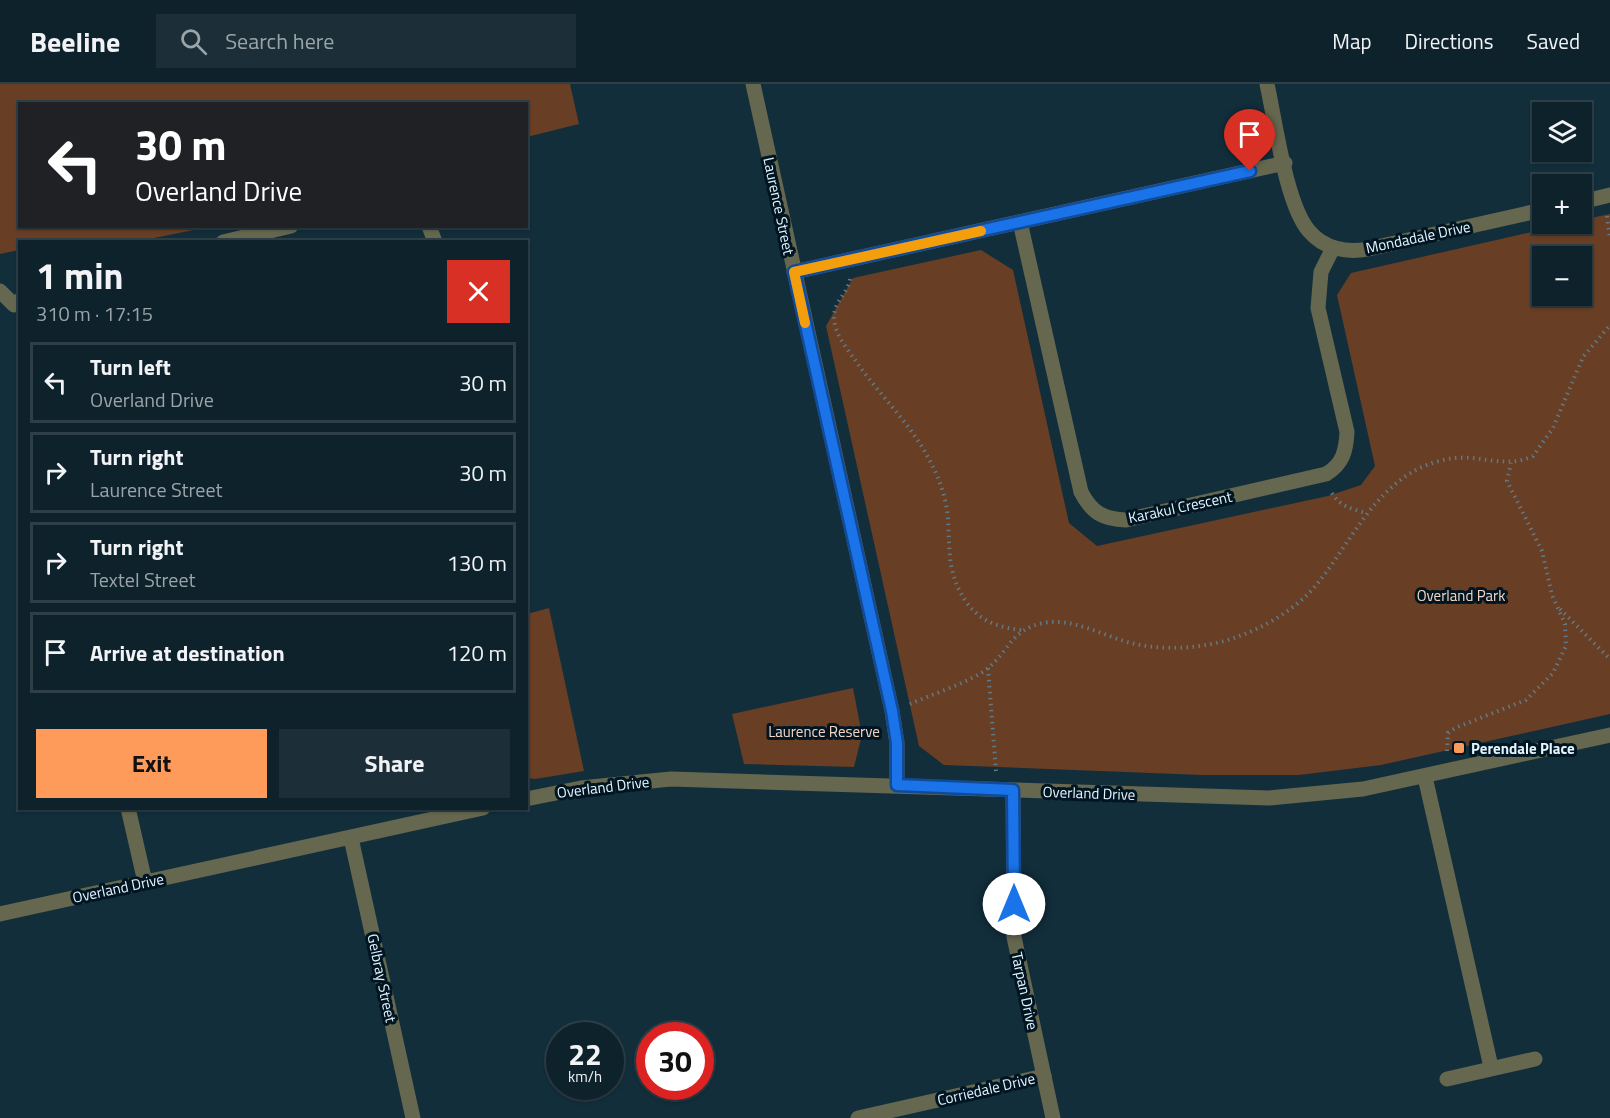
<!DOCTYPE html>
<html lang="en">
<head>
<meta charset="utf-8">
<style>
	body { margin:0; font-family:"Titillium Web",sans-serif; background:#1c2f38; color:#f1f3f6; height:100vh; display:flex; flex-direction:column; font-size:22px; white-space:nowrap }
	* { box-sizing:border-box; margin:0 }
	p { font-size:20px; color:#9ba4a9 }
	.icon { flex:none; width:33px; height:33px; fill:none; stroke:currentColor; stroke-width:2; stroke-linecap:round; stroke-linejoin:round }
	.map { position:relative; flex:1; overflow:hidden }
	.drawer { position:absolute; left:18px; top:156px; width:510px; height:570px; display:flex; flex-direction:column; background:#0e222c; border-radius:0px; box-shadow:0 2px 4px #0004,0 0 0 2px #2e3f48 }
	.drawer>* { flex:none }
	.guide { position:absolute; left:18px; top:18px; width:510px; height:126px; border-radius:0px; box-shadow:0 2px 4px #0004,0 0 0 2px #2e3f48; background:#202124; color:#fff; overflow:hidden }
	.fabs { position:absolute; left:1532px; top:18px; display:grid; gap:12px }
	.fabs a { display:grid; place-items:center; width:60px; height:60px; border-radius:0px; background:#0e222c; box-shadow:0 2px 4px #0004,0 0 0 2px #2e3f48; font-size:30px }
	.speed { position:absolute; left:546px; top:938px; display:flex; gap:12px; font-size:30px; font-weight:700; text-align:center }
	.speed>* { display:grid; place-content:center; width:78px; height:78px; border-radius:50%; background:#0e222c; box-shadow:0 2px 4px #0004,0 0 0 2px #2e3f48; line-height:1 }
	.speed small { font-size:15px; font-weight:400 }
	.speed .limit { border:9px solid #d22; background:#fff; color:#111 }
	.pin { position:absolute; display:grid; place-items:center; width:51px; height:51px; color:#fff; margin:-62px -26px; border-radius:50% 50% 50% 0; rotate:-45deg; box-shadow:0 0 6px #0007 }
	.pin .icon { rotate:45deg }
	.me { position:absolute; width:66px; margin:-33px; rotate:0deg; stroke-linejoin:round; filter:drop-shadow(0 0 4px #0008) }
	.turn { display:flex; align-items:center; gap:21px; height:126px; padding:0 18px; font-size:27px }
	.turn .icon { width:78px; height:78px; stroke-width:2.5 }
	.turn b { display:block; font-size:42px; line-height:51px }
	.round { display:grid; place-items:center; flex:none; width:63px; height:63px; border-radius:0px; background:#1c2f38 }
	.overview { display:flex; align-items:center; justify-content:space-between; height:102px; padding:0 18px }
	h1 { font-size:36px; font-weight:700; line-height:45px }
	.action { display:flex; gap:12px; margin-top:auto; padding:12px 18px }
	.action a { flex:1; height:69px; border-radius:0px; background:#ff9b5a; color:#111; font-size:24px; font-weight:700; line-height:69px; text-align:center }
	.action a+a { background:#1c2f38; color:#f1f3f6 }
	ul { padding:0; list-style:none }
	li { display:flex; align-items:center; gap:18px; height:81px; margin:0 12px 9px; padding:0 6px; border:3px solid #2e3f48; border-radius:0px }
	li div { flex:1 }
	li b { display:block; font-size:22px }
	li em { font-style:normal }
	header { display:flex; align-items:center; gap:36px; box-sizing:border-box; height:84px; padding:0 30px; background:#0e222c; border-bottom:2px solid #2e3f48 }
	header strong { font-size:28px }
	nav { display:flex; gap:33px; margin-inline-start:auto; font-size:21px }
	.search { width:420px; height:54px; background:#1c2f38; display:flex; align-items:center; gap:15px; box-sizing:border-box; padding:0 21px; border-radius:0px; color:#9ba4a9; font-size:22px }
	.map>svg:first-child { display:block }
	.green { fill:#683e24; fill-rule:evenodd }
	.lines { fill:none; stroke-linecap:round; stroke-linejoin:round }
	.path { stroke:#627985; stroke-width:4; stroke-dasharray:1.5 4.5; stroke-linecap:butt }
	.minor { stroke:#65674f; stroke-width:15 }
	.route-casing { stroke:#114b97; stroke-width:15 }
	.route { stroke:#1a73e8; stroke-width:10 }
	.slow { stroke:#f59e0b; stroke-width:10 }
	.poi-dot { fill:#ff9b5a; stroke:#001522; stroke-width:2 }
	.labels { text-anchor:middle; dominant-baseline:central; stroke-width:6; stroke-linejoin:round; paint-order:stroke }
	.street-label { font-size:15px; fill:#e4f4fd; stroke:#001522 }
	.park-label { font-size:15px; fill:#f5d5c2; stroke:#001522 }
	.poi-label { font-size:15px; font-weight:bold; fill:#e4f4fd; stroke:#001522; text-anchor:start }
</style>
</head>
<body>
<header>
<strong>Beeline</strong>
<div class="search"><svg class="icon" aria-label="search" viewBox="0 0 24 24"><circle cx="10" cy="10" r="6"/><path d="M15 15l6 6"/></svg>Search here</div>
<nav><a>Map</a><a>Directions</a><a>Saved</a></nav>
</header>
<div class="map">
<svg width="1610" height="1034" viewBox="0 0 1610 1034">
	<rect width="100%" height="100%" fill="#122e3b"/>
	<g class="green">
		<polygon points="0,0 570,0 579,40 527,53 526,20 20,20 20,142 209,143 139,157 20,158 19,166 0,170"/>
		<path d="M1610 130V630L1381 681 1299 691H1202L944 681 919 662 826 242 853 194 981 166 1013 186 1069 439 1097 462 1328 412 1361 401 1375 382 1337 211 1351 189 1567 140H1581V136ZM1542 172H1581V212H1542Z"/>
		<polygon points="549,524 584,687 535,695 527,694 527,530"/>
		<polygon points="853,604 862,651 854,683 744,680 732,630"/>
	</g>
	<g class="lines">
		<g class="path">
			<polyline points="1607,132 1610,155"/>
			<path d="M850 195C847 213 830 218 835 241 838 254 848 266 855 276 880 312 915 344 933 383 941 399 947 418 948 436 950 467 947 491 967 519 981 538 1000 544 1022 546"/>
			<path d="M1332 409C1339 422 1352 425 1366 429"/>
			<polyline points="1560,525 1610,575"/>
			<polyline points="988,584 996,687"/>
			<path d="M910 620C930 611 973 597 988 584 1009 567 1011 546 1043 539 1072 533 1103 552 1131 559 1165 567 1201 565 1234 554 1264 544 1298 524 1317 500 1349 461 1369 413 1414 387 1430 378 1452 372 1471 374 1493 376 1512 382 1533 372L1553 344 1583 273 1610 241"/>
			<polyline points="1447,667 1448,649 1455,644 1526,616 1553,589 1566,562 1565,540 1552,511 1542,467 1507,397 1511,379"/>
		</g>
		<g class="minor">
			<polyline points="753,0 892,627 897,659 897,701"/>
			<path d="M1267 0C1275 36 1286 121 1309 147 1324 165 1347 169 1368 165L1542 126"/>
			<polyline points="1581,118 1610,111"/>
			<path d="M1020 138 1081 408C1092 429 1103 435 1126 436L1326 390C1343 380 1346 367 1347 348L1318 224 1321 188 1333 164"/>
			<polyline points="429,142 435,158"/>
			<polyline points="223,158 291,142"/>
			<polyline points="794,188 1285,79"/>
			<polyline points="0,207 14,221 20,216"/>
			<polyline points="1425,693 1491,983"/>
			<polyline points="1013,706 1014,853 1053,1034"/>
			<polyline points="526,715 581,704 671,695 1269,714 1363,705 1610,651"/>
			<polyline points="128,724 145,798"/>
			<polyline points="351,754 413,1034"/>
			<polyline points="0,830 483,724"/>
			<polyline points="1447,995 1535,975"/>
			<polyline points="858,1034 1044,992"/>
		</g>
	</g>
	<g class="lines">
		<defs>
			<polyline id="route" points="1014,820 1013,706 897,701 897,659 892,627 794,188 1250,87"/>
		</defs>
		<use href="#route" class="route-casing"/>
		<use href="#route" class="route"/>
		<polyline class="slow" points="805,239 794,188 981,147"/>
	</g>
	<rect class="poi-dot" x="1453" y="658" width="12" height="12" rx="3"/>
	<g class="labels">
		<g class="street-label">
			<text transform="translate(779 122) rotate(78)">Laurence Street</text>
			<text transform="translate(1418 153) rotate(-12)">Mondadale Drive</text>
			<text transform="translate(1180 423) rotate(-12)">Karakul Crescent</text>
			<text transform="translate(603 703) rotate(-7)">Overland Drive</text>
			<text transform="translate(1089 709) rotate(2)">Overland Drive</text>
			<text transform="translate(118 804) rotate(-12)">Overland Drive</text>
			<text transform="translate(382 894) rotate(78)">Gelbray Street</text>
			<text transform="translate(1025 907) rotate(78)">Tarpan Drive</text>
			<text transform="translate(986 1005) rotate(-13)">Corriedale Drive</text>
		</g>
		<g class="park-label">
			<text x="1461" y="511">Overland Park</text>
			<text x="824" y="647">Laurence Reserve</text>
		</g>
		<g class="poi-label">
			<text x="1471" y="664">Perendale Place</text>
		</g>
	</g>
</svg>
<div class="fabs">
<a><svg class="icon" aria-label="layers" viewBox="0 0 24 24"><path d="M12 4l9 5-9 5-9-5zM3 14l9 5 9-5"/></svg></a>
<a>+</a>
<a>−</a>
</div>
<div class="speed"><div>22<small>km/h</small></div><div class="limit">30</div></div>
<div class="pin" style="left:1250px;top:87px;background:#d93025"><svg class="icon" aria-label="arrive" viewBox="0 0 24 24"><path d="M6 21V4h12l-3 4 3 4H6"/></svg></div>
<svg class="me" style="left:1014px;top:820px" viewBox="-20 -20 40 40"><circle r="19" fill="#fff"/><path d="M0-13L10 11 0 6-10 11z" fill="#1a73e8"/></svg>
<div class="guide">
<div class="turn"><svg class="icon" aria-label="left" viewBox="0 0 24 24"><path d="M17 20v-9H6M10 6l-5 5 5 5"/></svg><div><b>30 m</b>Overland Drive</div></div>
</div>
<section class="drawer">
<div class="overview"><div><h1>1 min</h1><p>310 m · 17:15</p></div><a class="round" style="background:#d93025;color:#fff"><svg class="icon" aria-label="close" viewBox="0 0 24 24"><path d="M6 6l12 12M18 6L6 18"/></svg></a></div>
<ul>
<li><svg class="icon" aria-label="left" viewBox="0 0 24 24"><path d="M17 20v-9H6M10 6l-5 5 5 5"/></svg><div><b>Turn left</b><p>Overland Drive</p></div><em>30 m</em></li>
<li><svg class="icon" aria-label="right" viewBox="0 0 24 24"><path d="M7 20v-9h11M14 6l5 5-5 5"/></svg><div><b>Turn right</b><p>Laurence Street</p></div><em>30 m</em></li>
<li><svg class="icon" aria-label="right" viewBox="0 0 24 24"><path d="M7 20v-9h11M14 6l5 5-5 5"/></svg><div><b>Turn right</b><p>Textel Street</p></div><em>130 m</em></li>
<li><svg class="icon" aria-label="arrive" viewBox="0 0 24 24"><path d="M6 21V4h12l-3 4 3 4H6"/></svg><div><b>Arrive at destination</b></div><em>120 m</em></li>
</ul>
<div class="action"><a>Exit</a><a>Share</a></div>
</section>
</div>
</body>
</html>
